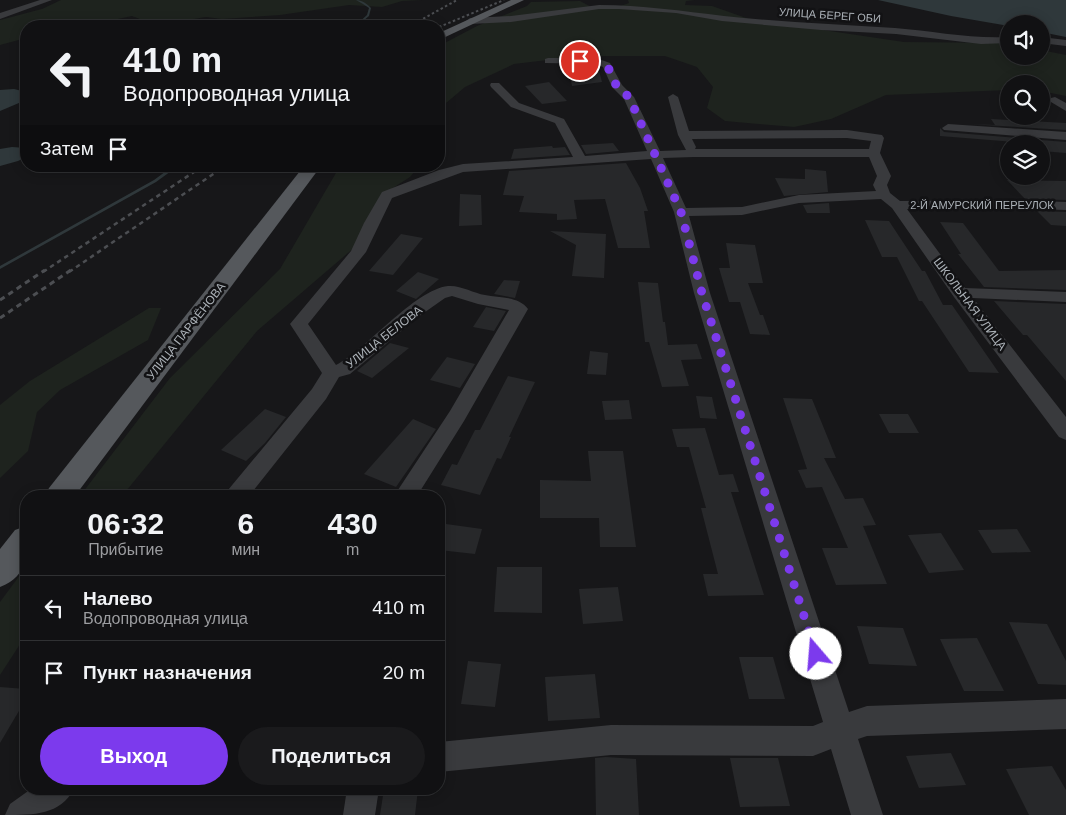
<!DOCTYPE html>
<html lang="ru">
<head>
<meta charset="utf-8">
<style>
	body { margin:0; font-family:Arial,sans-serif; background:#1a1a1c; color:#f1f3f6; height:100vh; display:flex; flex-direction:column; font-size:19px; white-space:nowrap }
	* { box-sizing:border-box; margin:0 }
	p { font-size:16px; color:#9c9da0 }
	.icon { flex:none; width:28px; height:28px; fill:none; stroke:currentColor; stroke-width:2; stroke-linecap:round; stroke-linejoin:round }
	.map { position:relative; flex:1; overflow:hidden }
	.details { position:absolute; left:20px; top:490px; width:425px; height:305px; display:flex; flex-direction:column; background:#111113; border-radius:20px; box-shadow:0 2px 12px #0003,0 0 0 1px #303133 }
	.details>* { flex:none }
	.top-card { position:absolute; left:20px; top:20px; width:425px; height:152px; border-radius:20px; box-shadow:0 2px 12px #0003,0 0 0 1px #303133; background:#111113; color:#f1f3f6; overflow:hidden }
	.buttons { position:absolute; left:1000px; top:15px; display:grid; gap:10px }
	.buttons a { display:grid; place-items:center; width:50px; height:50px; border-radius:50%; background:#111113; box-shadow:0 2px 12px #0003,0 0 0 1px #303133; font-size:25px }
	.pin { position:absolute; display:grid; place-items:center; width:42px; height:42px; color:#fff; margin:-21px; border:2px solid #fff; border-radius:50%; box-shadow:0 1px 5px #0007 }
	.me { position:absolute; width:55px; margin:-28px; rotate:342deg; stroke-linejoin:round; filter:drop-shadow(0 0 4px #0008) }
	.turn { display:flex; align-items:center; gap:18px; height:105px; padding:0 20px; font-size:22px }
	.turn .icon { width:65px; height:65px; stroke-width:2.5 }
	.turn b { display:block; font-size:35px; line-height:42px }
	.then { display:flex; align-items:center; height:48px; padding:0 20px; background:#0003; gap:10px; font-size:19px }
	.eta { display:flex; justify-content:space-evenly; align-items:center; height:85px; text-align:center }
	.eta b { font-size:30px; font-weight:600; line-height:35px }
	.primary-button { display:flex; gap:10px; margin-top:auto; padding:10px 20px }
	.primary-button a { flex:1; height:58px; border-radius:30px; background:#7c3aed; color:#fff; font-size:20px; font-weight:600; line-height:58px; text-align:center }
	.primary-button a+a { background:#1a1a1c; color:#f1f3f6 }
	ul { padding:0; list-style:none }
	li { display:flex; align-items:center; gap:15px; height:65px; padding:0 20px; border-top:1px solid #303133 }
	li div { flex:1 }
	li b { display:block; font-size:19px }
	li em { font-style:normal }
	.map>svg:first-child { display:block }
	.green { fill:#1e231e }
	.water { fill:#2f383b }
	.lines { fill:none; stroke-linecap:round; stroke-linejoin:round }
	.stream { fill:#2f383b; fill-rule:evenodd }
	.building { fill:#27282a }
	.minor { fill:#393a3d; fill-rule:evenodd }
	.major { fill:#55585c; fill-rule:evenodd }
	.rail-far2 { stroke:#4c4e52; stroke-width:2; stroke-dasharray:2.5 2.5; stroke-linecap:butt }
	.rail-far1 { stroke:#4c4e52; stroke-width:2.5; stroke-dasharray:4.5 4; stroke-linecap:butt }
	.rail { stroke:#4c4e52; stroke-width:3; stroke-dasharray:5.5 4.5; stroke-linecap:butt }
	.route { stroke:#7c3aed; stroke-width:9; stroke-dasharray:0 16.2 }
	.labels { text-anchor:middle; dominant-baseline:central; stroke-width:5; stroke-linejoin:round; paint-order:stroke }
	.far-street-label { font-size:11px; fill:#abb1b7; stroke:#121214 }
	.street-label { font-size:12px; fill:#abb1b7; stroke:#121214 }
</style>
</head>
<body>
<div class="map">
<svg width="1066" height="815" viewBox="0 0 1066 815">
	<rect width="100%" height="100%" fill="#171719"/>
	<g class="green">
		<polygon points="61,0 422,0 402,1 382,7 349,5 280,15 222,19 206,17 169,23 150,23 132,16 85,26 26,26 26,38 0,45 0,20 42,9"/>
		<polygon points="628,0 695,0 686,1 685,5 712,6 749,19 904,42 1004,43 1009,44 1009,56 1041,56 1041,50 1066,55 1066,96 1041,91 1041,84 1009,84 1009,90 886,95 831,119 794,127 725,121 707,108 713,87 697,67 665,56 581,56 514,64 465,87 439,109 439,46 477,26 527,6 531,2 580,1 595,9 615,8 629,3"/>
		<polygon points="340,166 419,166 410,177 382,195 356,246 257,331 122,496 80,496 170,378 280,269"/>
		<polygon points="149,308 161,308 148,340 60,390 37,412 28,451 0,478 0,405 30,381"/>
		<polygon points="26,567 26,635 0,675 0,602"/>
	</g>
	<g class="water">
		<polygon points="878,0 1066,0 1066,37 1041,32 1041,24 1009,24 1009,26 951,16"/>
		<polygon points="14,89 26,92 26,100 0,111 0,90"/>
		<polygon points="12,147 26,148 26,157 18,161 0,166 0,149"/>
	</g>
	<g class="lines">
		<g class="stream">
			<path d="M356 0C362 0 367 4 371 8L369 16 357 26H355L367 15 369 8 363 4Z"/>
			<polygon points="173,166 178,166 156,182 0,269 0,266 154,180"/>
		</g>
	</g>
	<g class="building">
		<polygon points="568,65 598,67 602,82 572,86"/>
		<polygon points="549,82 567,101 542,104 525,86"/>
		<polygon points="991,119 1066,123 1066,130 969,124 995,125"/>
		<polygon points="940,128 944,132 1066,142 1066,153 1041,151 1041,144 940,136"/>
		<polygon points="613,143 619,151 586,154 581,145"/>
		<polygon points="552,146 553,148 565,147 570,155 511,159 514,149"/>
		<polygon points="626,163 640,188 648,211 644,211 650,248 618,248 605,199 574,200 577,219 557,220 557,214 519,212 524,196 503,195 509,171"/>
		<polygon points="805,169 826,171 828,192 784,196 775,178 805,179"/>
		<polygon points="1007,180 1066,181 1066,200 1025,199"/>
		<polygon points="460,194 481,195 482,225 459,226"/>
		<polygon points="829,203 830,213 807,213 803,205"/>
		<polygon points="1037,211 1066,212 1066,226 1051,225"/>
		<polygon points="865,220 889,221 922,271 925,271 943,305 952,305 999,373 969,372 922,301 919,301 897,257 882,257"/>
		<polygon points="940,222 963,223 999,271 1066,270 1066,290 984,287 958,254 961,254"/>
		<polygon points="550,231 606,234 604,278 572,276 576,245"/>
		<polygon points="401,234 423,238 393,275 369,271"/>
		<polygon points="726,243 755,245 763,283 748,283 760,315 763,315 770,335 750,334 740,302 729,302 719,268 730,268"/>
		<polygon points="418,272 439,279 416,299 396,291"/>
		<polygon points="504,280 520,281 515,298 494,294"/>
		<polygon points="638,282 658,283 663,322 665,322 668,345 697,344 702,359 681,360 689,386 662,387 649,342 645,342"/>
		<polygon points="994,301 1066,304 1066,381 1027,335 1023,335"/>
		<polygon points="486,307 506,311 494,331 473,327"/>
		<polygon points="390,343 409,348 372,378 357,371"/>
		<polygon points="590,351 608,353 606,375 587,374"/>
		<polygon points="447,357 475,364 460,388 430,380"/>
		<polygon points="508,376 535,382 509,437 511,437 501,459 497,458 480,495 441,485 452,464 457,465 475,430 480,430"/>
		<polygon points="696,396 712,397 717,419 700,418"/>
		<polygon points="783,398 812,399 836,458 824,458 845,499 863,498 876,525 863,526 887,584 836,585 822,548 848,548 822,487 806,488 798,470 807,469"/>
		<polygon points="629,400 632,419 605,420 602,401"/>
		<polygon points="265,409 286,417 265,443 246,461 221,450"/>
		<polygon points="879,414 908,414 919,433 889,433"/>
		<polygon points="413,419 436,429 396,487 364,474"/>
		<polygon points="705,428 719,475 733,474 739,492 731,492 764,595 708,596 703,574 718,574 701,508 706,508 689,447 677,447 672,429"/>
		<polygon points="588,451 623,451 636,547 600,547 599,518 540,518 540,480 591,481"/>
		<polygon points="446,524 482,529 475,554 439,550"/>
		<polygon points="1017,529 1031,552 992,553 978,530"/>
		<polygon points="941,533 964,570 929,573 908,535"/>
		<polygon points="497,567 542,567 542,613 494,612"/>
		<polygon points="618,587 623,621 583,624 579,589"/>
		<polygon points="1009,622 1047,624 1066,661 1066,685 1038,684"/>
		<polygon points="857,626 903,628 917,666 869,664"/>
		<polygon points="977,638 1004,691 964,691 940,639"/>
		<polygon points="739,657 773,657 785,699 749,699"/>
		<polygon points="468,661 501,664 495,707 461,704"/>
		<polygon points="595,674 600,718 548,721 545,677"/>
		<polygon points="0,687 26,689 26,699 0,743"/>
		<polygon points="951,753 966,785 919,788 906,756"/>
		<polygon points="606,757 636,759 639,815 596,815 595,758"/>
		<polygon points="730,758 778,758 790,806 740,807"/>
		<polygon points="1052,766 1066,790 1066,815 1029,815 1006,769"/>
		<polygon points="384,789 418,789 415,815 380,815"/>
	</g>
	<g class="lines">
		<g class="minor">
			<polygon points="40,0 52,0 0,19 0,13"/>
			<path d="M599 5C642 5 682 11 724 16 781 22 838 24 895 28 933 31 970 39 1009 37V43L981 44 896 34 821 30 722 21 676 13 619 9H599L511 22 470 24 466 21 470 18 511 16Z"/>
			<polygon points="1041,37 1066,40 1066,46 1041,43"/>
			<path d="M548 58H596L610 63 622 85 634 97 660 151 686 150 678 135 668 97 673 94 678 97 689 131 847 130 882 135 884 138 880 153 891 176 887 185 890 193 900 201 1010 200 1066 202V210L1010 208 907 209 965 288 1066 292V302L973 298 1066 417V440L1059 437 954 297 892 208 881 199 799 203 742 215 689 216 710 293 849 712 867 706 1066 699V729L867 736 858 739 883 815H851L831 749 813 756 611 755 439 772V742L611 725 813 726 823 722 694 293 674 212 651 159 463 172 392 198 366 252 308 324 336 365C367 349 414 290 448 286 461 285 473 293 485 295 499 298 519 296 528 309L464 421 417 496H394L450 411 509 310 478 304 452 296 445 298 418 317 350 374 339 377 326 399 249 496H225L228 490 312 389 322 373 290 324 351 251 364 223 382 192 439 170 463 164 573 157 555 123 511 107 491 87 490 85 491 83H499L519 103 564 119 585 156 647 151 624 99 612 87 603 67 595 64 545 63V59ZM847 138 871 141 869 149H695L696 147 692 139ZM694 157H869L877 176 873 185 876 191 799 195 742 207 686 208 663 158Z"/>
			<polygon points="1055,97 1066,103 1066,111 1051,102 1050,100 1051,98"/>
			<polygon points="948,124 1066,132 1066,140 944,130 942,128"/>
			<path d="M31 789H74C60 815 34 815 5 815L10 804Z"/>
			<polygon points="347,789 379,789 375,815 343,815"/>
		</g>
		<g class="major">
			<polygon points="511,0 524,0 439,40 439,33"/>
			<polygon points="304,166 321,166 75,496 45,496 49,488"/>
			<path d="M26 526C28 552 29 576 0 587V549L15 530Z"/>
		</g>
		<g class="rail-far2">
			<polyline points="410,26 457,0"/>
			<polyline points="439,27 504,0"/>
		</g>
		<g class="rail-far1">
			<polyline points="43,272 203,166"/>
			<polyline points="69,272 225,166"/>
		</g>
		<g class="rail">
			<polyline points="0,300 45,270"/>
			<polyline points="0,318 71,270"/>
		</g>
	</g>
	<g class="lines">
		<polyline class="route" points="580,61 596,61 607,65 617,87 629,97 681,212 702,293 816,654"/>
	</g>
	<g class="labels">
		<g class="far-street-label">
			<text transform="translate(830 15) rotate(4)">УЛИЦА БЕРЕГ ОБИ</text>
			<text x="982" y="205">2-Й АМУРСКИЙ ПЕРЕУЛОК</text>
		</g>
		<g class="street-label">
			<text transform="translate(970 304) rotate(53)">ШКОЛЬНАЯ УЛИЦА</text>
			<text transform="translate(186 331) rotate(-52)">УЛИЦА ПАРФЁНОВА</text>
			<text transform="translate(384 337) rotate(-38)">УЛИЦА БЕЛОВА</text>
		</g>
	</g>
</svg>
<div class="buttons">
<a><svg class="icon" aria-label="sound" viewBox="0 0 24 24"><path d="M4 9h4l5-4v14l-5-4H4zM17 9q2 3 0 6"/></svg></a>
<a><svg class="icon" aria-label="search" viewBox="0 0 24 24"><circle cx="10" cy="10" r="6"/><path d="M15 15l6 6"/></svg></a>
<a><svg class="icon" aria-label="layers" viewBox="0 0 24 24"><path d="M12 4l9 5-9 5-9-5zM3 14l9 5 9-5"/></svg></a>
</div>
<div class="pin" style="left:580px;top:61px;background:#d93025"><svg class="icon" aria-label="arrive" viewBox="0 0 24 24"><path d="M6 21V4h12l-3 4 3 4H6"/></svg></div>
<svg class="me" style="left:816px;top:654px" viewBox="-20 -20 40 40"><circle r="19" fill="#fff"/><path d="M0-13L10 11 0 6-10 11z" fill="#7c3aed"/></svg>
<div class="top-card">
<div class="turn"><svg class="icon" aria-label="left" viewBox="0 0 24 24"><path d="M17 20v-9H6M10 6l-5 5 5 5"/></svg><div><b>410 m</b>Водопроводная улица</div></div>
<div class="then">Затем<svg class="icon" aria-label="arrive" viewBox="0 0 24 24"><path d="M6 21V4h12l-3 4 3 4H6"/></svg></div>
</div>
<section class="details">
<div class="eta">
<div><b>06:32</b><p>Прибытие</p></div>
<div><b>6</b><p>мин</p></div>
<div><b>430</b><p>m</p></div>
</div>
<ul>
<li><svg class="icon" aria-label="left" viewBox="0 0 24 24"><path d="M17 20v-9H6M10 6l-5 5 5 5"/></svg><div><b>Налево</b><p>Водопроводная улица</p></div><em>410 m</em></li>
<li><svg class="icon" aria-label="arrive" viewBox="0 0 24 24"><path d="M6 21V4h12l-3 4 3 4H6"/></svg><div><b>Пункт назначения</b></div><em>20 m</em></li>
</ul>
<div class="primary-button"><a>Выход</a><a>Поделиться</a></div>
</section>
</div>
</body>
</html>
